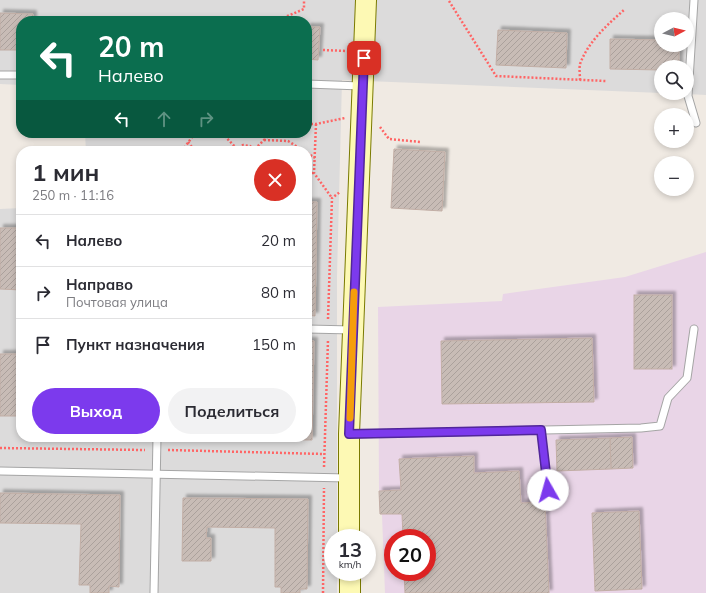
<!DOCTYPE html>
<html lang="ru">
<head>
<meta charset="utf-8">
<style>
	body { margin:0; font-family:Mulish,sans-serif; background:#f2f2f3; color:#2b2b33; height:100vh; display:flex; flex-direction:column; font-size:15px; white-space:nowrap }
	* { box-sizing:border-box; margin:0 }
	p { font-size:13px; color:#7c7c81 }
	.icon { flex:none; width:22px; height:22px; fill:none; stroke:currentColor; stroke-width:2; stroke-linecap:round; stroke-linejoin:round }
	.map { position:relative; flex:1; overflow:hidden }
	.side { position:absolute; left:16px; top:146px; width:296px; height:296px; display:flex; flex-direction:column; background:#fff; border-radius:16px; box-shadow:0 2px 6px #0003 }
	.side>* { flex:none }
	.banner { position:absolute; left:16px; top:16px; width:296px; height:122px; border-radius:16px; box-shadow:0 2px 6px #0003; background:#0b6e4f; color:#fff; overflow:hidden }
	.needle { width:26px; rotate:83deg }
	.tools { position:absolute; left:654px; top:12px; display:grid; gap:8px }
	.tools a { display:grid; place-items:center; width:40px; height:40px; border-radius:50%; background:#fff; box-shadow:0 2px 6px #0003; font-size:20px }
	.speed { position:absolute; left:324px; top:529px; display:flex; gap:8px; font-size:20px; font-weight:700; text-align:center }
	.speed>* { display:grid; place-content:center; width:52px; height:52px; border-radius:50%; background:#fff; box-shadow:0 2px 6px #0003; line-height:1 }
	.speed small { font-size:10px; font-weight:400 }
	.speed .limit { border:6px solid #d22; background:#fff; color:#111 }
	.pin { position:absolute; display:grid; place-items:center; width:34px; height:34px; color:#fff; margin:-17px; border-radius:8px; box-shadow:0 2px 6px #0006 }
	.me { position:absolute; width:44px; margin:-22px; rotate:353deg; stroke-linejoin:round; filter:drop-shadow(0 0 3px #0008) }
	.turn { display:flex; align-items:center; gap:14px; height:84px; padding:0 16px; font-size:18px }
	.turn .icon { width:52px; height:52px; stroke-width:2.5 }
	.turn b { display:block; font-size:28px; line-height:34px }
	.lanes { display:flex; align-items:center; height:38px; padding:0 16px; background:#0003; justify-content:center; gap:20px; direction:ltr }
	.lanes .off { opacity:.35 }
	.round { display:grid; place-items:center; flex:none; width:42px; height:42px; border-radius:21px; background:#f2f2f3 }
	.overview { display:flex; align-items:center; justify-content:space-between; height:68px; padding:0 16px }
	h1 { font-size:24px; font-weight:700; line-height:30px }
	.cta { display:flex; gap:8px; margin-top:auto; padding:8px 16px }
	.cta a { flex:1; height:46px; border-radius:24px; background:#7c3aed; color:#fff; font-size:16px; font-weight:700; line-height:46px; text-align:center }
	.cta a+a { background:#f2f2f3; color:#2b2b33 }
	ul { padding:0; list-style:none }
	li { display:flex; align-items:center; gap:12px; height:52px; padding:0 16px; border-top:1px solid #e1e1e2 }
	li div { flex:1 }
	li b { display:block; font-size:15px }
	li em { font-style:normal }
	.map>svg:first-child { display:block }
	.residential { fill:#dcdbdb; fill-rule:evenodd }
	.industrial { fill:#e9d5e7; fill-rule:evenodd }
	.building { fill:url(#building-hatch); stroke:#c2aea5; filter:url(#shadow) }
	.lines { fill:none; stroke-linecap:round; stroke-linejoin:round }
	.lane-casing { stroke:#a5a5a5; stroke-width:9 }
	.secondary-casing { stroke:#7a7a00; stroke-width:22 }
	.path { stroke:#ff6565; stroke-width:2.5; stroke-dasharray:2 2; stroke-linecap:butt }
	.lane { stroke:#fff; stroke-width:7 }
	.secondary { stroke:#fdf9b4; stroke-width:20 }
	.route-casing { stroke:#51269a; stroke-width:10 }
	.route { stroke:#7c3aed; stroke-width:7 }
	.slow { stroke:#f59e0b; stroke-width:7 }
</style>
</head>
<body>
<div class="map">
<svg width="706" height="593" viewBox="0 0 706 593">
	<defs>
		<pattern id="building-hatch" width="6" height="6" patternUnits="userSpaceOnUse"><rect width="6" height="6" fill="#c8bcb6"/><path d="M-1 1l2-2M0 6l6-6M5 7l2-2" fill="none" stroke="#aba19c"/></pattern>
		<filter id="shadow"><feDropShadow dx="3.5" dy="-3.5" stdDeviation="1" flood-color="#0004"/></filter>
	</defs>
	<rect width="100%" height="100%" fill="#f0eae3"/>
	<path class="residential" d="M0 0H706V95L666 93H687V67H661V93L342 80 337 276V538H333V572H337V593H0V209L21 208V437H307V151H86L85 133H307V21H21V85L0 84ZM661 19H687V45H661Z"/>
	<path class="industrial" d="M706 252V593H385L382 515 380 514 379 491 378 307 502 301 503 294 625 277ZM393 538H427V572H393Z"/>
	<g class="building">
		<polygon points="0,13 33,14 33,21 21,21 21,50 0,50"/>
		<polygon points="307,27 320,27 318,60 307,59"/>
		<polygon points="498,30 567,33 566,68 496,65"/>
		<polygon points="610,39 661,40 661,45 679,45 679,67 661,67 661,70 610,69"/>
		<polygon points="394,149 445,152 442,211 391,208"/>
		<polygon points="307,202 317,202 315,316 307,315"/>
		<polygon points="0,228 21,228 21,290 0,289"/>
		<rect x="634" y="295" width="38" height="74"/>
		<polygon points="592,338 594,402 442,404 441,341"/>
		<polygon points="307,341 314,341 312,440 194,438 307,437"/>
		<polygon points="0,354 19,354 19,378 21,378 21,416 0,416"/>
		<polygon points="632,437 633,468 611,469 610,438"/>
		<polygon points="610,438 611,469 557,471 556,440"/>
		<polygon points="474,456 474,473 519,471 521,503 545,502 549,593 405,593 404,572 427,572 427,538 403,538 402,514 380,514 379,491 401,490 399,459"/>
		<polygon points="0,493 120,495 119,587 109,586 109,593 90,593 90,585 79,585 81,524 0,523"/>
		<polygon points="183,498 308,499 307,589 300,589 300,593 281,593 281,587 275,587 275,528 207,527 206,538 211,538 211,561 182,561"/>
		<polygon points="639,511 642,589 595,591 592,513"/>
	</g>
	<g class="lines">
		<defs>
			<g id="lane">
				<polyline points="694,0 688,96 696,123"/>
				<polyline points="0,75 21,75"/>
				<polyline points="307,84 361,86"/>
				<polyline points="307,329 353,330"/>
				<polyline points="541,430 548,490"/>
				<polyline points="351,434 641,428 660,426 668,398 687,378 694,329"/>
				<polyline points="0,471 347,478"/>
				<polyline points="154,593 157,437"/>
			</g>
			<g id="secondary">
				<polyline points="349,538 349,434 366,0"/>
				<polyline points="350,572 350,593"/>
			</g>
		</defs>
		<use href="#lane" class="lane-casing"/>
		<use href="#secondary" class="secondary-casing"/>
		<g class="path">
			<polyline points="449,1 496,76 606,81"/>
			<polyline points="276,21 304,9 304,0"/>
			<polyline points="323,50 348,51"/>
			<path d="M580 80C580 75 579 69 580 64 588 42 607 25 624 10"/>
			<polyline points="307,124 316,124 345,118"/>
			<polyline points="316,124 314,173 332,198"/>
			<polyline points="380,127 389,139 421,142"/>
			<polyline points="222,133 237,149"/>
			<polyline points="264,140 288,141 304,151"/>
			<polyline points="188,142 195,151"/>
			<polyline points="255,149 271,133"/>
			<polyline points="182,151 195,133"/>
			<polyline points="236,151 243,145 250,146 256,151"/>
			<polyline points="307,153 315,158"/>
			<polyline points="307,173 314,173"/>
			<polyline points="328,319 332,198 340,192"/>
			<polyline points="0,448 145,450"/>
			<polyline points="168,450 324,454"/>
			<polyline points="324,467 328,340"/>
			<polyline points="323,593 324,488"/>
		</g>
		<use href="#lane" class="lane"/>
		<use href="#secondary" class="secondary"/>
	</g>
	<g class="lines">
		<defs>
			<polyline id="route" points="364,58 349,434 541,430 548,490"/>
		</defs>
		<use href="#route" class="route-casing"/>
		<use href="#route" class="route"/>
		<polyline class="slow" points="350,418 354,292"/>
	</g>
</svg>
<div class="tools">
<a><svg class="needle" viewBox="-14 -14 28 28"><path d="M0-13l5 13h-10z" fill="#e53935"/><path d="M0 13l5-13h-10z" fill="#7c7c81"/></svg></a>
<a><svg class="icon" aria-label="search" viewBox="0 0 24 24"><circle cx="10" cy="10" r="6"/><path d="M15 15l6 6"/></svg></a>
<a>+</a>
<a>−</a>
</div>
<div class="speed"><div>13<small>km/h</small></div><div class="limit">20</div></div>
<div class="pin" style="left:364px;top:58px;background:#d93025"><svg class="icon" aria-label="arrive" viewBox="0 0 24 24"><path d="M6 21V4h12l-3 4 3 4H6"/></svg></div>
<svg class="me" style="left:548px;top:490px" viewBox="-20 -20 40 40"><circle r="19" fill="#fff"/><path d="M0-13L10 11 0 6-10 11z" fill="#7c3aed"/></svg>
<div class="banner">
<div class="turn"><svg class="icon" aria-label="left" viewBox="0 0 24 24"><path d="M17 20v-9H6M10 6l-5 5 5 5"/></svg><div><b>20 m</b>Налево</div></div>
<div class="lanes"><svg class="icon" aria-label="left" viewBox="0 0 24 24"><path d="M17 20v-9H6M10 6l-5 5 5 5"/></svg><svg class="icon off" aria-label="ahead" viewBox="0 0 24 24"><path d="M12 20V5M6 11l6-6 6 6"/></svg><svg class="icon off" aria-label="right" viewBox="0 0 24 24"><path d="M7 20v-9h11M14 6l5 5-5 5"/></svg></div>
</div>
<section class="side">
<div class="overview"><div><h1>1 мин</h1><p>250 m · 11:16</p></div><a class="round" style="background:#d93025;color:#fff"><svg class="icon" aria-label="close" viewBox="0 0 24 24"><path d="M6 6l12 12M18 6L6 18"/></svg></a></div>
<ul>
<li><svg class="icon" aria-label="left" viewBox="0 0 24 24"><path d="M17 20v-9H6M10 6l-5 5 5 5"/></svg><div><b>Налево</b></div><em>20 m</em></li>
<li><svg class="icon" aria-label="right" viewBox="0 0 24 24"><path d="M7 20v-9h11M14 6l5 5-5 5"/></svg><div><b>Направо</b><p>Почтовая улица</p></div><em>80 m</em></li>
<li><svg class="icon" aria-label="arrive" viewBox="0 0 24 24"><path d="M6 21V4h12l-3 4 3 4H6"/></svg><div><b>Пункт назначения</b></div><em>150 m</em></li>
</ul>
<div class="cta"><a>Выход</a><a>Поделиться</a></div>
</section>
</div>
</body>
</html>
